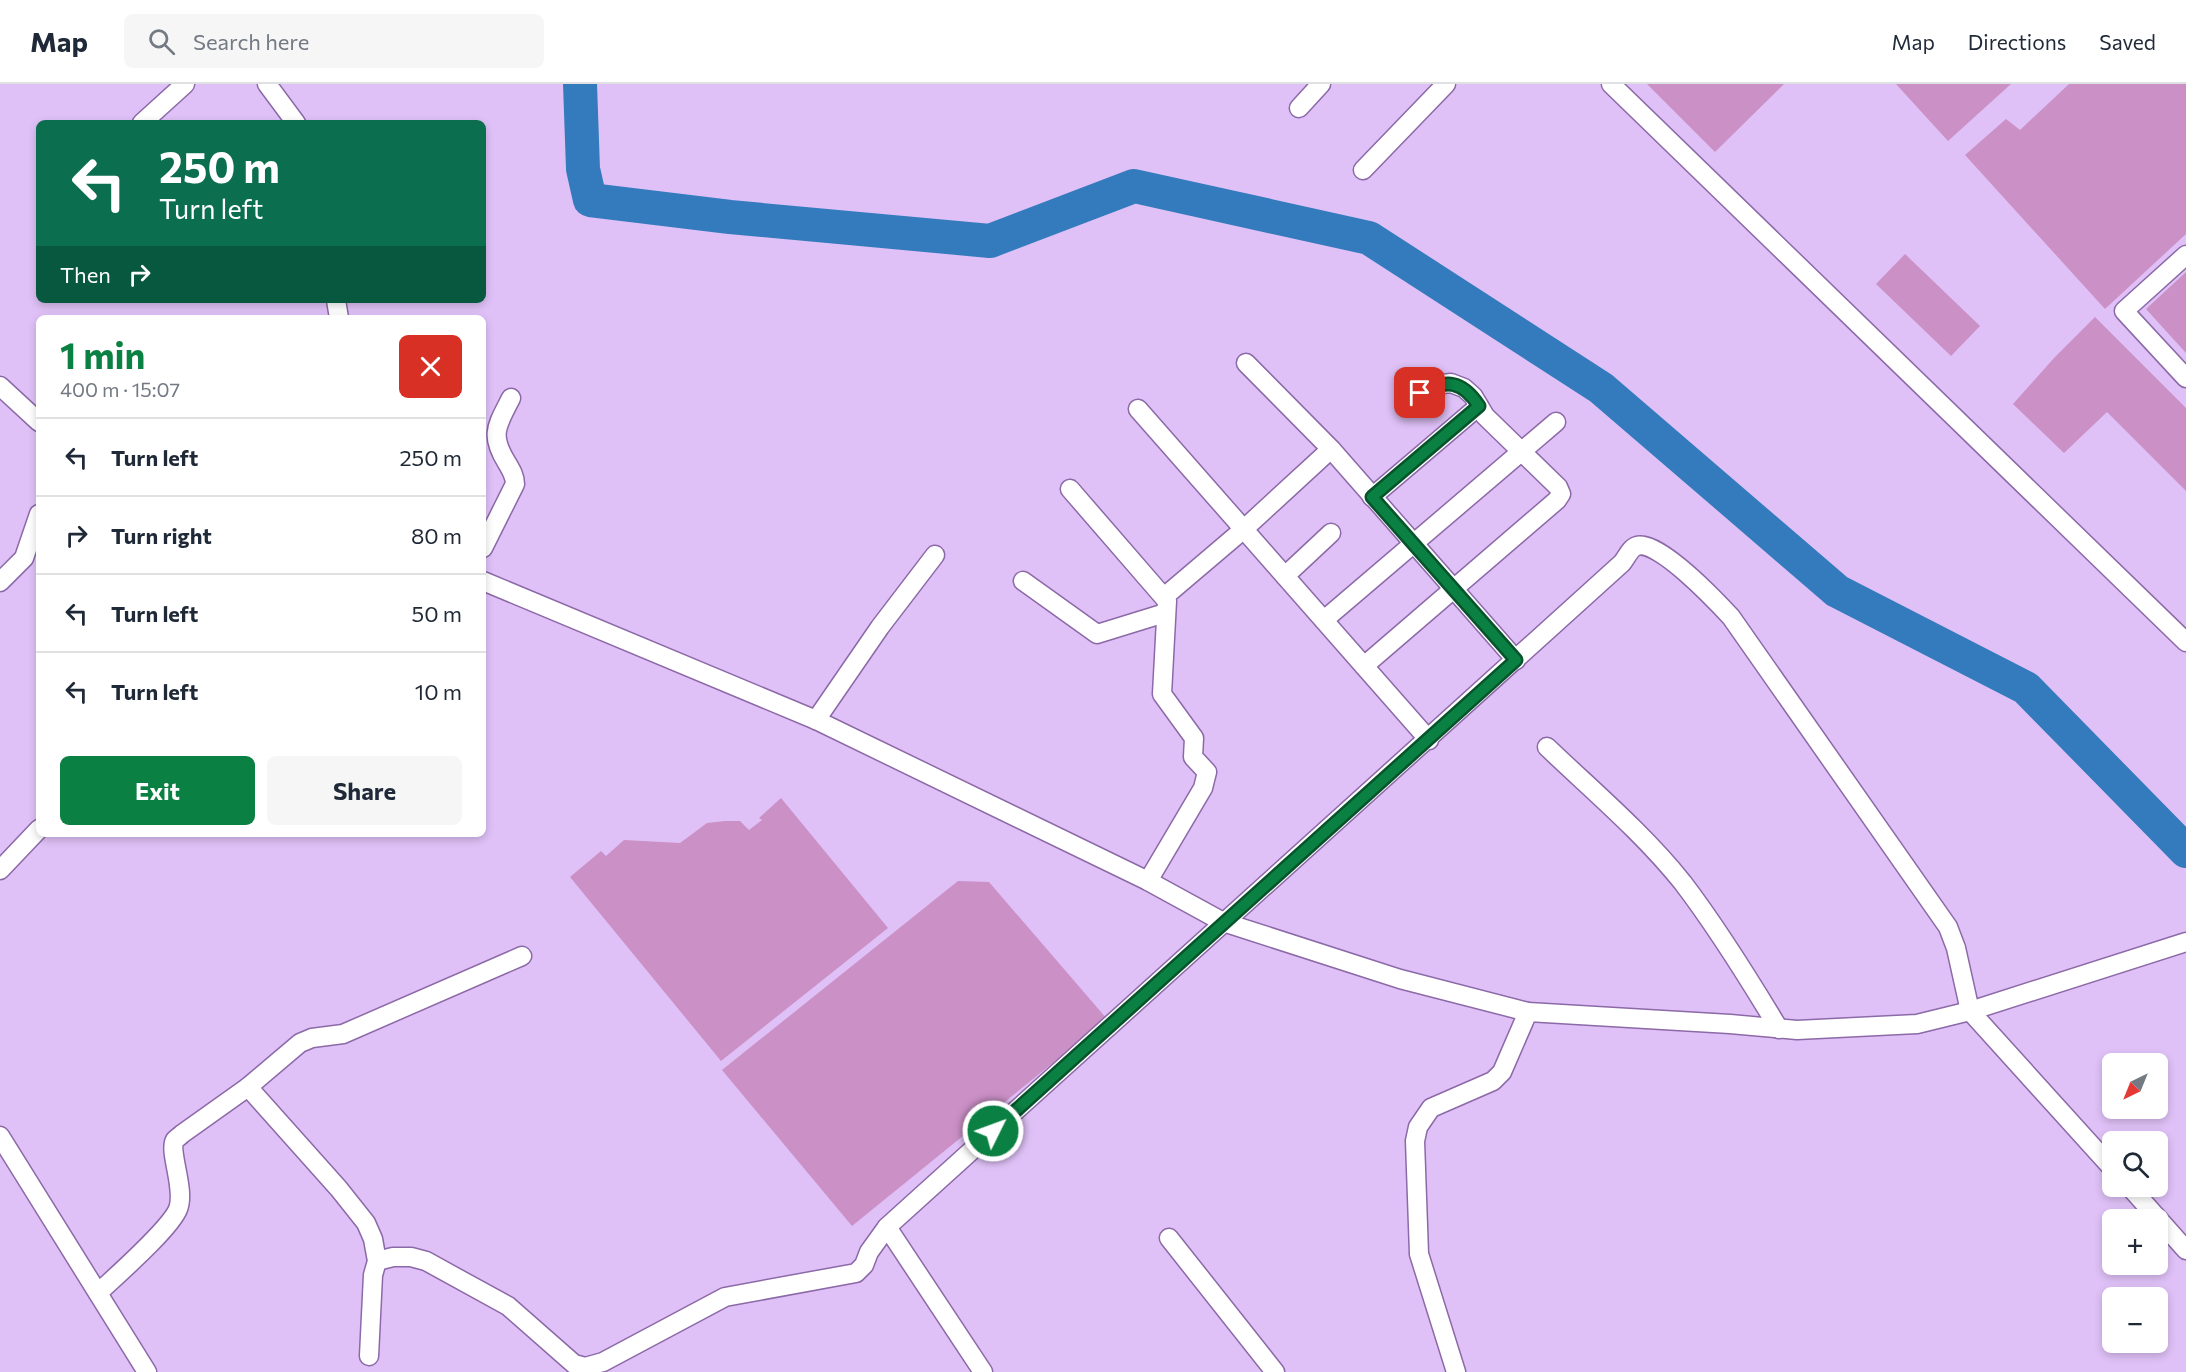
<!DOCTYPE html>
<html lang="en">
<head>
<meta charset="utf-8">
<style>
	body { margin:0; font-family:Commissioner,sans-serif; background:#f6f6f7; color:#1f2937; height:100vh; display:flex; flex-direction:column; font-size:22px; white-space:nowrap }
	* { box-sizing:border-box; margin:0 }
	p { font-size:20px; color:#747a83 }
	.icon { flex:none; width:33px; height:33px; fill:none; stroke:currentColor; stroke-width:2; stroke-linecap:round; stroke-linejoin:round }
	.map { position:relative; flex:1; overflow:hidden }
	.drawer { position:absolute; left:36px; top:231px; width:450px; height:522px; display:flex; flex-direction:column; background:#fff; border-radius:9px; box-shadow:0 3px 9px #0003 }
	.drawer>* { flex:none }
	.hud { position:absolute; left:36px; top:36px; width:450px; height:183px; border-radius:9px; box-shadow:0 3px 9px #0003; background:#0b6e4f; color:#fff; overflow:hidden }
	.needle { width:39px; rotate:223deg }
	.buttons { position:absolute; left:2102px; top:969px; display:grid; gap:12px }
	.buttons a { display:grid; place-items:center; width:66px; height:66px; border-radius:9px; background:#fff; box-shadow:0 3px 9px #0003; font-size:30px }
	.pin { position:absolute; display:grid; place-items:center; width:51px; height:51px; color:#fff; margin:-26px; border-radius:12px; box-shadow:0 3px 9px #0006 }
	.me { position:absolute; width:66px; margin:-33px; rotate:48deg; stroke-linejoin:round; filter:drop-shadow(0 0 4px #0008) }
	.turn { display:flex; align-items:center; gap:21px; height:126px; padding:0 24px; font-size:27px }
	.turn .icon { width:78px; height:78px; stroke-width:2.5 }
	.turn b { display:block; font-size:42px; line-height:51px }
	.then { display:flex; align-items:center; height:57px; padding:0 24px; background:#0003; gap:12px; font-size:22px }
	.round { display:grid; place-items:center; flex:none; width:63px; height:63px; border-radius:9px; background:#f6f6f7 }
	.headline { display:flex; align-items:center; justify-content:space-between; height:102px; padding:0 24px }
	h1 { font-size:36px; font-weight:700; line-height:45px; color:#0b8043 }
	.primary-button { display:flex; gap:12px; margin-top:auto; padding:12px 24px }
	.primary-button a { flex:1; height:69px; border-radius:9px; background:#0b8043; color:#fff; font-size:24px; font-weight:700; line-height:69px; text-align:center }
	.primary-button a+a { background:#f6f6f7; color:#1f2937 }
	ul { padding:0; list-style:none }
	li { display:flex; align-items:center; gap:18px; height:78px; padding:0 24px; border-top:2px solid #e0e1e3 }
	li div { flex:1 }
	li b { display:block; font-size:22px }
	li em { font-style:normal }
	header { display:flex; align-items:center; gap:36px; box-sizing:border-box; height:84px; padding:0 30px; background:#fff; border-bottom:2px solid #e0e1e3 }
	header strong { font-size:28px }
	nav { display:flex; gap:33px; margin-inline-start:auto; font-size:21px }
	.search { width:420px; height:54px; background:#f6f6f7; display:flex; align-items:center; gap:15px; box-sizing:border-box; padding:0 21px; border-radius:9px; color:#747a83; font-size:22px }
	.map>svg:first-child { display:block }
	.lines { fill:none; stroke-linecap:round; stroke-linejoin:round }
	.river { stroke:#347bbd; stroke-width:34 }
	.building { fill:#cb90c6 }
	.minor-casing { stroke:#8c69a7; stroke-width:21 }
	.minor { stroke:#fff; stroke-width:18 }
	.route-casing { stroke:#07532c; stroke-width:15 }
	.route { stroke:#0b8043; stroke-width:10 }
</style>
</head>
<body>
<header>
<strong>Map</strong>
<div class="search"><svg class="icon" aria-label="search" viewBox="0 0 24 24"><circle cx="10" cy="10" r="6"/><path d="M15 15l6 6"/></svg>Search here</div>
<nav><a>Map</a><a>Directions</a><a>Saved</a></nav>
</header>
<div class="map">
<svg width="2186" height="1288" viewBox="0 0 2186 1288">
	<rect width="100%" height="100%" fill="#dfc1f7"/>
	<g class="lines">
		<polyline class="river" points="580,0 583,85 590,116 730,133 990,157 1134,102 1369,154 1601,304 1837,507 2026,604 2186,767"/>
	</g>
	<g class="building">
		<polygon points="1647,0 1784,0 1715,68"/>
		<polygon points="1896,0 2011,0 1948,57"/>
		<polygon points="2069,0 2186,0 2186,150 2105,225 1965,71 2006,35 2020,46"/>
		<polygon points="1905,170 1980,242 1951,272 1876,200"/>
		<polygon points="2186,188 2186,269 2146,225"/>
		<polygon points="2095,233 2186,324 2186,407 2107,328 2064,369 2013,320 2054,274"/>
		<polygon points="781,714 888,844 721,977 570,793 601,767 606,772 624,756 680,759 707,739 725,737 740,737 749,746 762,736 759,734"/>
		<polygon points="958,797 989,798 1107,935 852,1142 722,986"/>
	</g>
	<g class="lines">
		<defs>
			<g id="minor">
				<polyline points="267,0 296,39"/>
				<polyline points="1611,0 2186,558"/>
				<polyline points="1299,24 1321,0"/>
				<polyline points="142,39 185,0"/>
				<polyline points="1363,86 1446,0"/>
				<polyline points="2186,171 2124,227 2186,294"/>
				<polyline points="336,216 339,234"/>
				<polyline points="1246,279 1331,365 1516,576"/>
				<polyline points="0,302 39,338"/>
				<polyline points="1138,325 1429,656"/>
				<polyline points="1070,405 1167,517 1162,610 1194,654 1193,673 1207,688 1203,704 1148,797"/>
				<polyline points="1372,413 1479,322"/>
				<path d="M483 464 515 400C515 392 511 386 507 379 489 350 497 342 511 314"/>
				<polyline points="1285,492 1331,449"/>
				<polyline points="483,497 816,636 1148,797 1223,838 1400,895 1528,928 1730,940 1797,946 1917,940 1970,927 2186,858"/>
				<polyline points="1023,497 1097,550 1165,529"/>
				<polyline points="0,498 24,474 39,430"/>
				<polyline points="1164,513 1244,445 1331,365"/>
				<polyline points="1324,536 1556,338"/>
				<polyline points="1364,582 1557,416 1561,410 1558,403 1485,332 1473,312 1464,304 1451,299 1434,301 1406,316"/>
				<polyline points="816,636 880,543 935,471"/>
				<path d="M1547 663C1593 707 1643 749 1683 799 1718 845 1749 895 1779 945"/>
				<polyline points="0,786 39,745"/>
				<polyline points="248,1003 339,1105 366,1139 373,1155 377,1177 373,1191 369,1272"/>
				<polyline points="0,1052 147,1288"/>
				<polyline points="2129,1102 2186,1166"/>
				<polyline points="1169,1154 1275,1288"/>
				<polyline points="377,1177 393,1173 411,1173 426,1177 508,1222 574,1280 585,1283 603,1278 725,1213 856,1189 864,1181 869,1168 887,1143"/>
				<path d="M98 1209C116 1192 170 1145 178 1125 186 1106 168 1067 175 1056 177 1054 180 1052 182 1050L248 1003 300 959 312 954 343 950 522 872"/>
				<path d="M983 1288 887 1143 1622 479C1627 473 1630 464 1637 462 1658 455 1717 518 1731 533L1948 843 1956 864 1970 927 2112 1084"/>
				<polyline points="1456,1288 1419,1170 1415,1057 1418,1043 1431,1024 1493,997 1502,988 1528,928"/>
			</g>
		</defs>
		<use href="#minor" class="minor-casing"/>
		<use href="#minor" class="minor"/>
	</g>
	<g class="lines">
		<defs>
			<path id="route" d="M993 1047 1516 576 1372 413 1479 322C1462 296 1446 295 1420 309"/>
		</defs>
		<use href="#route" class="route-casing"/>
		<use href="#route" class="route"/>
	</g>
</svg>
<div class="buttons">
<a><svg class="needle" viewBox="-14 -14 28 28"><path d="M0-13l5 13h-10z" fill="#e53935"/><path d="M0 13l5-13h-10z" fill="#747a83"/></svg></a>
<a><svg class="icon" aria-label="search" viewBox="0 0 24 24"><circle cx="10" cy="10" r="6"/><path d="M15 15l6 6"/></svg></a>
<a>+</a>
<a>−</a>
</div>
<div class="pin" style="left:1420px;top:309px;background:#d93025"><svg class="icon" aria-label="arrive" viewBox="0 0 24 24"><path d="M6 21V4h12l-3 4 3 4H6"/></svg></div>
<svg class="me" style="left:993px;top:1047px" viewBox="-20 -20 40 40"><circle r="17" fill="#0b8043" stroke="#fff" stroke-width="3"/><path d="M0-11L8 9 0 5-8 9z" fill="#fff"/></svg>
<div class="hud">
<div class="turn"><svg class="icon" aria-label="left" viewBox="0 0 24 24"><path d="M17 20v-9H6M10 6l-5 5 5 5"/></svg><div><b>250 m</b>Turn left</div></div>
<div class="then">Then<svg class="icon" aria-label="right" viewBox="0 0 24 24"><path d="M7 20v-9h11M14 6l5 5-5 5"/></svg></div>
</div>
<section class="drawer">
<div class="headline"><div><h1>1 min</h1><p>400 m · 15:07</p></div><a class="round" style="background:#d93025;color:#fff"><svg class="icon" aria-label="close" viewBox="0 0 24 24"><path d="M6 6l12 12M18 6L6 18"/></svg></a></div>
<ul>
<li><svg class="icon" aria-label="left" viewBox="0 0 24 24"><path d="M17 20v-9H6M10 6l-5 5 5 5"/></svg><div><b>Turn left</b></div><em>250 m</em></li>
<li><svg class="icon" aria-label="right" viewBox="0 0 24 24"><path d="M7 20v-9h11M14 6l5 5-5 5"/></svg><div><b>Turn right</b></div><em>80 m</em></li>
<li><svg class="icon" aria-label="left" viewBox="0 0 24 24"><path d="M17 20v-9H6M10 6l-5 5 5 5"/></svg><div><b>Turn left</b></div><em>50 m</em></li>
<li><svg class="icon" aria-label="left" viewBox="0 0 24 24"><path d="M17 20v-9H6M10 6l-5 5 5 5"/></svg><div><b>Turn left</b></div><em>10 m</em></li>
</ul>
<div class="primary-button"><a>Exit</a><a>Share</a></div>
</section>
</div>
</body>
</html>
